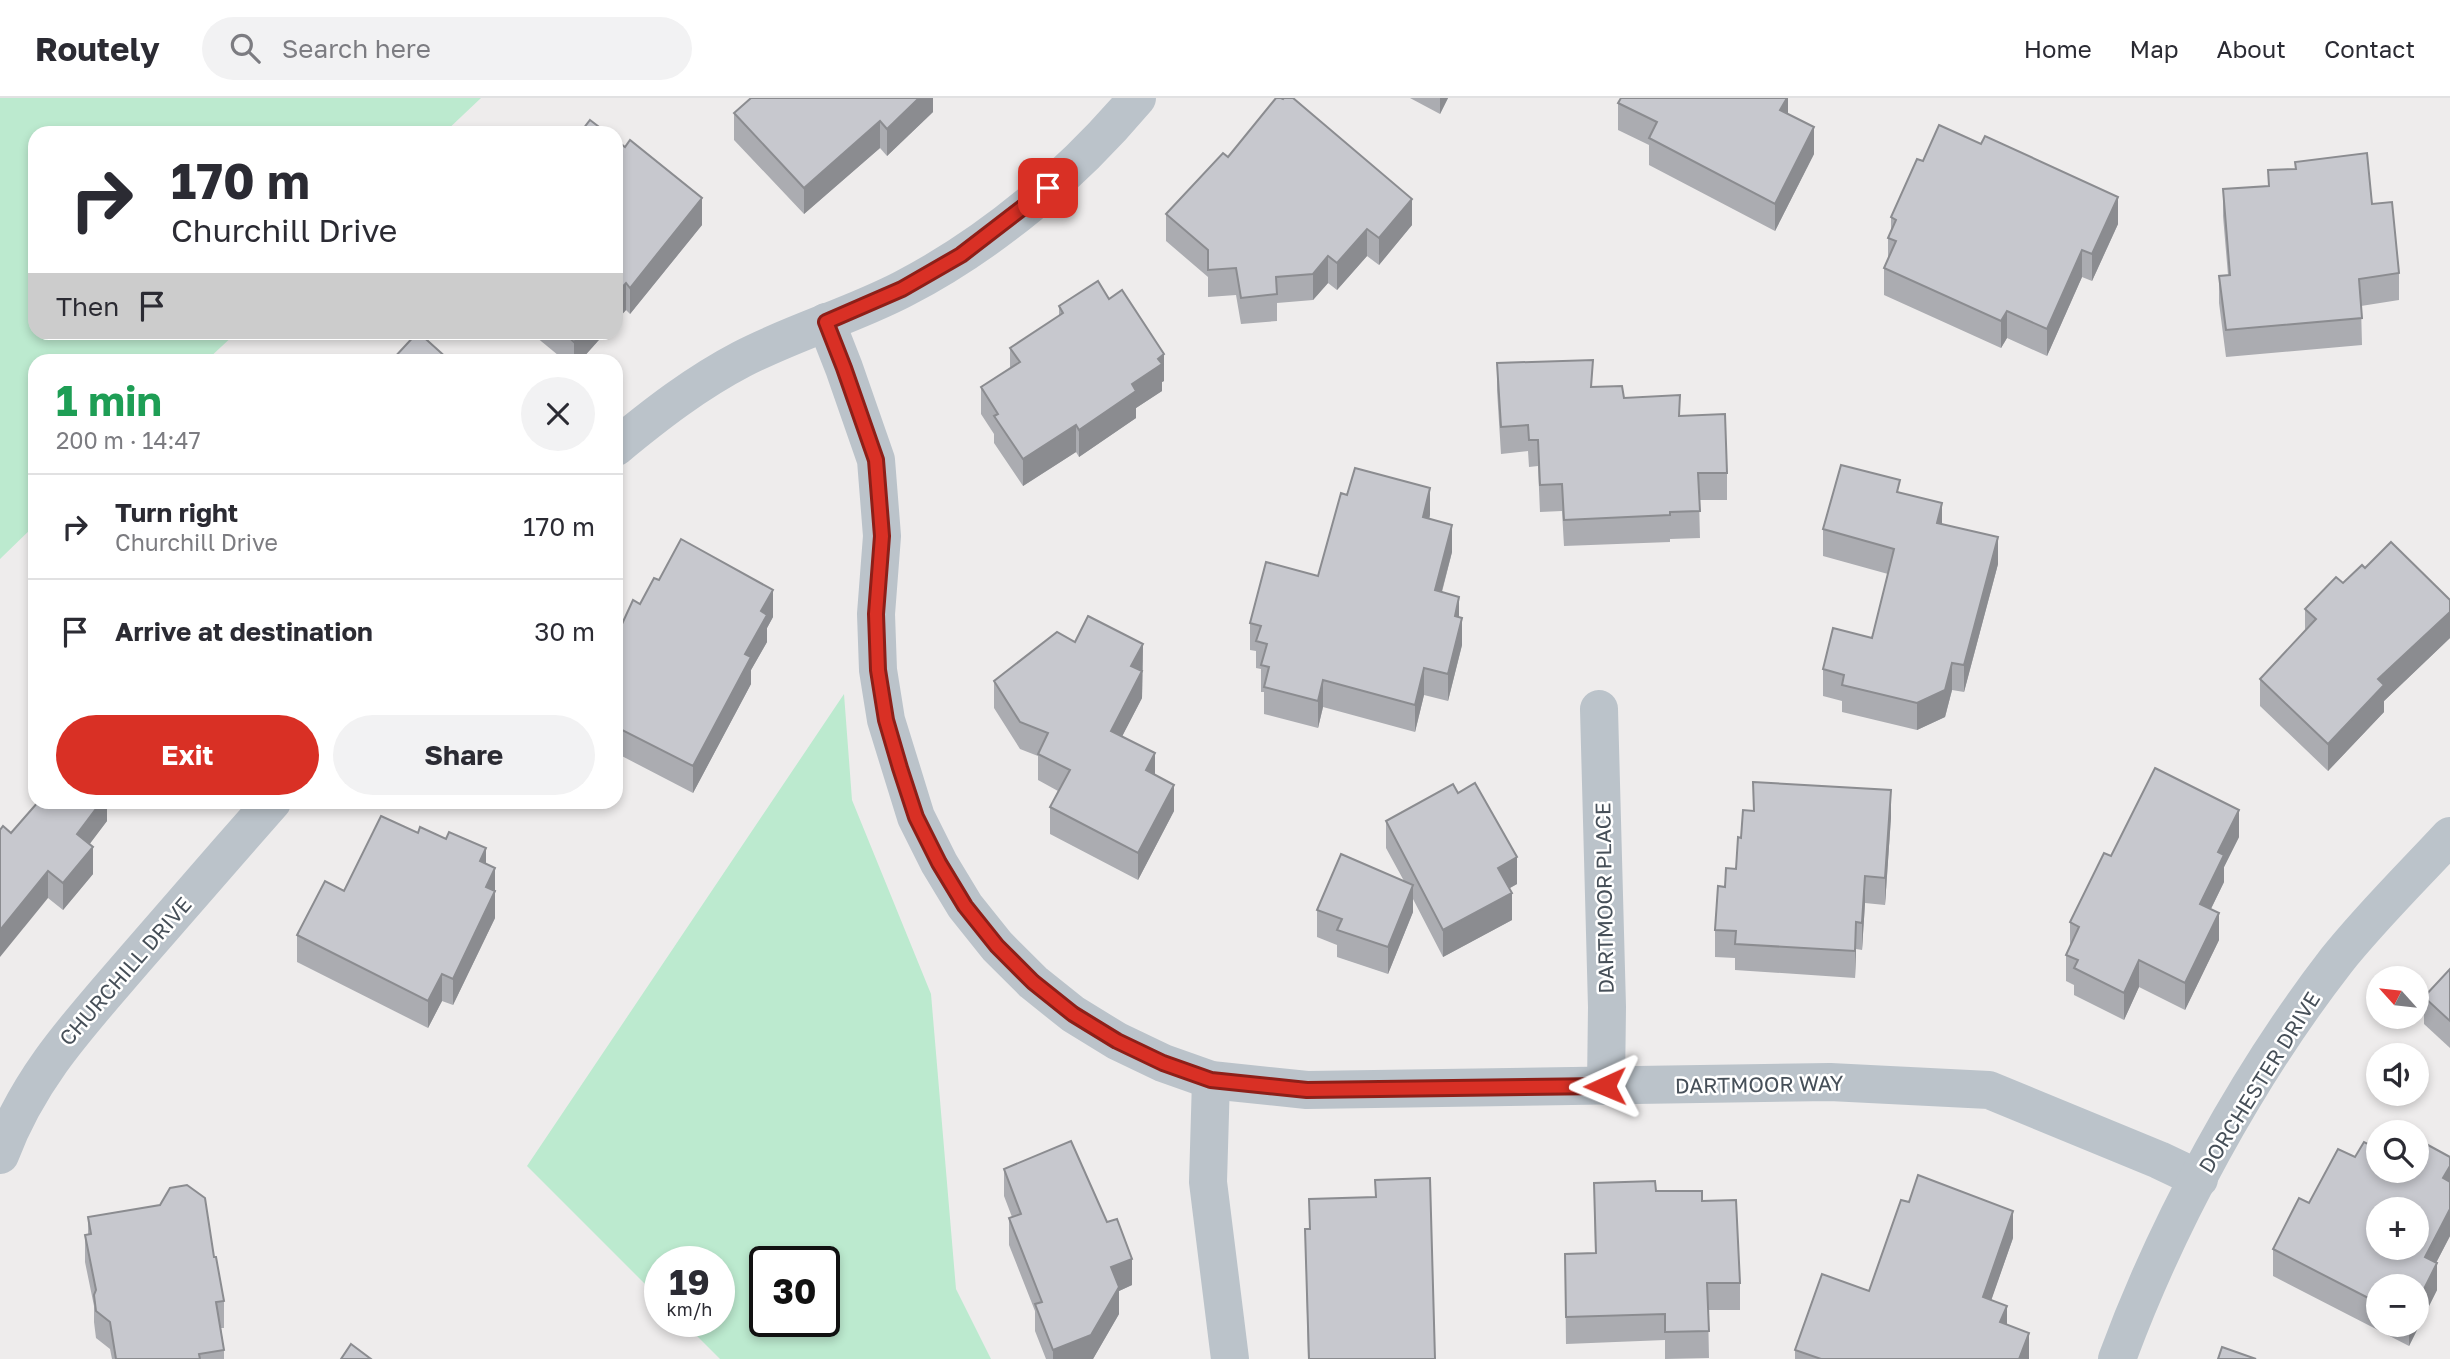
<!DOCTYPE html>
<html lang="en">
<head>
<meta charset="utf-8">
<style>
	body { margin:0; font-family:"Golos Text",sans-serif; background:#f2f2f3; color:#2b2b33; height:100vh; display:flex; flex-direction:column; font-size:26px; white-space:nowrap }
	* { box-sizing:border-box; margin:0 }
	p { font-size:23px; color:#7c7c81 }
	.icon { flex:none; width:38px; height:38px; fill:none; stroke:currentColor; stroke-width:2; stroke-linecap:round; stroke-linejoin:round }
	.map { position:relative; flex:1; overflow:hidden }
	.sheet { position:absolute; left:28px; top:256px; width:595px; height:455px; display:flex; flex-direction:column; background:#fff; border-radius:21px; box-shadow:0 4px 10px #0003 }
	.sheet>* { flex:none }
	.top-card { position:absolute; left:28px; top:28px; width:595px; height:214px; border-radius:21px; box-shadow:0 4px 10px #0003; background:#fff; color:#2b2b33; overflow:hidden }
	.needle { width:46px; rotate:297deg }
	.controls { position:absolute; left:2366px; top:868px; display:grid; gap:14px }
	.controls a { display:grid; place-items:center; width:63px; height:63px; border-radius:50%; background:#fff; box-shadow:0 4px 10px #0003; font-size:35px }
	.speed { position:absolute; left:644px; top:1148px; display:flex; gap:14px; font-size:35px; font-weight:700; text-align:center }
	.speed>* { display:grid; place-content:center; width:91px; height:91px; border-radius:50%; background:#fff; box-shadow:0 4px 10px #0003; line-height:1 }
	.speed small { font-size:18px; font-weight:400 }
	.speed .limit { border:4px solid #111; border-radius:10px; background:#fff; color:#111 }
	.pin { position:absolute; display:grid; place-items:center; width:60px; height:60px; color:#fff; margin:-30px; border-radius:14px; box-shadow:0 4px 10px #0006 }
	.me { position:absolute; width:77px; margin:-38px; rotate:269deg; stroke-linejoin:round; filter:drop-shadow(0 0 5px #0008) }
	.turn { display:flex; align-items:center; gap:24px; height:147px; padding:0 28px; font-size:32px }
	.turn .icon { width:91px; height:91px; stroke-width:2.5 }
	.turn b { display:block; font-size:49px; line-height:60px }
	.then { display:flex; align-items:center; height:66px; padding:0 28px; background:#0003; gap:14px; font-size:26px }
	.round { display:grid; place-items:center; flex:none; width:74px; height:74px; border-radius:37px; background:#f2f2f3 }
	.summary { display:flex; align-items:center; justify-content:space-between; height:119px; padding:0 28px }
	h1 { font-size:42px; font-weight:700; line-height:52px; color:#1e9e55 }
	.primary-button { display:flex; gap:14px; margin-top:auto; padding:14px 28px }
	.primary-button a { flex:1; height:80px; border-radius:42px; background:#d93025; color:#fff; font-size:28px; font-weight:700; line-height:80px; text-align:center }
	.primary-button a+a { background:#f2f2f3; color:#2b2b33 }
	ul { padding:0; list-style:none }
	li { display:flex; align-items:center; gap:21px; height:105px; padding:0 28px; border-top:2px solid #e1e1e2 }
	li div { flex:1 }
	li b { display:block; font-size:26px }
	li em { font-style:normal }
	header { display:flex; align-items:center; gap:42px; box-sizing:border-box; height:98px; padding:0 35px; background:#fff; border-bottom:2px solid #e1e1e2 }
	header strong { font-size:33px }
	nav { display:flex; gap:38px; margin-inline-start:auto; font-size:24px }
	.search { width:490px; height:63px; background:#f2f2f3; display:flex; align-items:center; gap:18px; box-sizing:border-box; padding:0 24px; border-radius:38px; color:#7c7c81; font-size:26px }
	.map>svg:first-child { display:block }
	.green { fill:#bceacf; fill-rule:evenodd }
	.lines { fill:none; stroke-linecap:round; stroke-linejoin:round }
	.minor { stroke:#bbc3ca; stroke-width:38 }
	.wall { fill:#abacb1; fill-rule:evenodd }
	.shaded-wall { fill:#8b8c90 }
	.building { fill:#c7c8ce; stroke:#8b8c90; stroke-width:2; fill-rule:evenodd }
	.route-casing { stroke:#8d1f18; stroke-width:18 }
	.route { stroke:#d93025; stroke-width:12 }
	.labels { text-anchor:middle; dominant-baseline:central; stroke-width:5; stroke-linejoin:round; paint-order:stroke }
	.street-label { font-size:21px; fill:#464f58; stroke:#fff }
</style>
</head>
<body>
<header>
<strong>Routely</strong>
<div class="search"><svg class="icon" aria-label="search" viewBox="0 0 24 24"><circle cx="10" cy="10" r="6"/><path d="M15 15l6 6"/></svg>Search here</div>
<nav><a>Home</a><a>Map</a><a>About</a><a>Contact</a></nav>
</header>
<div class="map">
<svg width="2450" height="1261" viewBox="0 0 2450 1261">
	<rect width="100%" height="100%" fill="#eeecec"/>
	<g class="green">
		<polygon points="0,0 481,0 444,35 35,35 35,234 236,235 207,262 35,262 35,427 0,461"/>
		<path d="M844 596 852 702 931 896 956 1191 991 1261H720L682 1223H719V1164H660V1201L527 1068ZM765 1164H824V1223H765Z"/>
	</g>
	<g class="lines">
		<g class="minor">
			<polyline points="826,224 844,270 876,362 882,438 876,516 878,572 886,622 916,719 939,765 965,808 997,848 1033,884 1073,916 1117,943 1163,965 1211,982 1307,992 1830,984 1989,992 2159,1062 2199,1081"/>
			<path d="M616 349C656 316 696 285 742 261 794 234 851 218 903 191 992 145 1073 76 1137 0"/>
			<polyline points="1599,611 1607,909 1606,988"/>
			<polyline points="1211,982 1208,1084 1230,1261"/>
			<path d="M0 1057C30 977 81 924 135 861 181 808 226 756 272 704"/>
			<path d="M2117 1261C2167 1125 2247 978 2336 863 2371 819 2412 779 2450 738"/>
		</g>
	</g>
	<g class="wall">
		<polygon points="933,0 933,14 887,58 880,50 804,116 734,42 734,15"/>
		<polygon points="1410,0 1448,0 1440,16"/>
		<polygon points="1788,0 1788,16 1814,56 1775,133 1649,67 1649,47 1618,32 1618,5"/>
		<polygon points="616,42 702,127 630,216 626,212 616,223"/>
		<polygon points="1228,59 1412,127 1379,167 1367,158 1337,192 1328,185 1313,202 1277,205 1277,223 1241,226 1236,197 1208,199 1208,179 1166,143 1166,116"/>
		<polygon points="2295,64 2372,106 2399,175 2399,202 2361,208 2362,247 2226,259 2219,205 2219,178 2228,177 2223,118 2223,91 2268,88 2268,72 2295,71"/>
		<polygon points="1891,119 2118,126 2092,183 2082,179 2047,258 2007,240 2001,250 1884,197 1884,170 1888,161 1888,140 1891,134"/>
		<polygon points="1059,208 1164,283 1162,284 1162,293 1136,310 1136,320 1079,359 1076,354 1023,388 994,345 994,336 981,316 981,289 1010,270 1010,250 1059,218"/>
		<polygon points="530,234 606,234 581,262 564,262"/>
		<polygon points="1497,265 1593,289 1624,300 1680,318 1727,375 1727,402 1699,402 1700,440 1670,441 1670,444 1564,448 1562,413 1540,414 1538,368 1529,369 1528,353 1501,356 1497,292"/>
		<polygon points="1900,395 1998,466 1964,594 1952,592 1945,619 1917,632 1842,614 1842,603 1823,598 1823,571 1872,540 1888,476 1823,458 1823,431"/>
		<polygon points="1430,417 1429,421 1452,454 1442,494 1459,519 1462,547 1448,603 1424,597 1415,634 1323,609 1318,630 1264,616 1264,594 1261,594 1261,571 1256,570 1256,553 1250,552 1250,525 1318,478"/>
		<polygon points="2365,470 2450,502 2450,540 2384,603 2384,614 2328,673 2260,608 2260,581 2305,533 2305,511"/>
		<polygon points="659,482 773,519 767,530 767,544 751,572 751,586 693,695 616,655 616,539 640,506"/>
		<polygon points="1075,544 1143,546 1142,600 1122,638 1155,676 1174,713 1138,782 1050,736 1050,709 1058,693 1038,682 1038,658 1020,651 994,610 994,583"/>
		<polygon points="1753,684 1891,719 1885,807 1865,805 1862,852 1856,851 1855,880 1735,872 1735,860 1715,859 1715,832 1725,789 1736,771 1741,740 1753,713"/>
		<polygon points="1458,695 1517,786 1509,790 1512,822 1443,859 1413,801 1413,814 1388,876 1337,859 1337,847 1317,839 1317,812 1404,783 1386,750 1386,723"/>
		<polygon points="107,704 107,723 89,746 93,776 63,812 48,800 11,735"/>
		<polygon points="2239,739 2224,769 2224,784 2211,811 2219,842 2185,912 2139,889 2124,922 2074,897 2074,887 2066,883 2066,857 2070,849 2070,824 2111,758"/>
		<polygon points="486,766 495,770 495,820 453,907 442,903 428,930 297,864 297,837 344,793"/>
		<polygon points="2450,871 2450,950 2424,926 2424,899"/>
		<polygon points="1004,1071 1132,1187 1119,1193 1119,1216 1093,1261 1046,1261 1035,1233 1035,1213 1009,1147 1009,1120 1012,1119 1004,1098"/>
		<polygon points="1375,1082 1435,1261 1308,1261 1305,1131 1309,1131 1309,1101 1375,1099"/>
		<polygon points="1594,1085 1656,1093 1702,1103 1740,1185 1740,1212 1708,1212 1709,1260 1665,1261 1665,1242 1566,1246 1565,1156 1595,1155"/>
		<path d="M2309 1105 2450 1138 2436 1165 2437 1192 2409 1248 2273 1178V1151ZM2378 1188 2417 1227H2378Z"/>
		<polygon points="88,1119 214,1159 224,1203 224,1230 221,1230 224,1252 224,1261 112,1261 110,1251 96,1240 94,1224 94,1208 85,1164 85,1137 88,1136"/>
		<polygon points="2013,1140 1991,1202 2029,1261 1795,1261 1795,1252 1869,1193"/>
	</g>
	<g class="shaded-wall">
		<polygon points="919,0 933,0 933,14 887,58 887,31"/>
		<polygon points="1440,0 1448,0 1440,16"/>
		<polygon points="1787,0 1788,0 1788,25 1780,12"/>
		<polygon points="880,23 880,50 804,116 804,90"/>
		<polygon points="1814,29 1814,56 1775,133 1775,106"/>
		<polygon points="2118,99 2118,126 2092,183 2092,156"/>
		<polygon points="702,100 702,127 630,216 630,190"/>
		<polygon points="1412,101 1412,127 1379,167 1379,140"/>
		<polygon points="1367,131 1367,158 1337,192 1337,165"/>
		<polygon points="2082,152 2082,179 2047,258 2047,231"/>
		<polygon points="1328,158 1328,185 1313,202 1313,176"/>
		<polygon points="626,185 626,212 616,223 616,196"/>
		<polygon points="2007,213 2007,240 2001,250 2001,223"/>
		<polygon points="582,234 606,234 581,262 574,262 574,244"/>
		<polygon points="1164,256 1164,283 1162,284 1162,293 1136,310 1136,320 1079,359 1079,332"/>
		<polygon points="1076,327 1076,354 1023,388 1023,361"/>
		<polygon points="1430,390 1430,417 1423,446 1423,419"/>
		<polygon points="1942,405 1942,431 1937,425"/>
		<polygon points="1452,427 1452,454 1435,519 1435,492"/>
		<polygon points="1998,439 1998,466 1964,594 1964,567"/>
		<polygon points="773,492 773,519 767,530 767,544 751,572 751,586 693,695 693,668 761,513"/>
		<polygon points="1459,499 1459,526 1455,518"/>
		<polygon points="2450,514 2450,540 2384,603 2384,614 2328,673 2328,646 2378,581"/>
		<polygon points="1462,520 1462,547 1448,603 1448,576"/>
		<polygon points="1143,546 1142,600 1111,660 1111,633 1131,568"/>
		<polygon points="1952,565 1952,592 1945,619 1917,632 1917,605"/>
		<polygon points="1424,570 1424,597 1415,634 1415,607"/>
		<polygon points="1323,582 1323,609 1318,630 1318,603"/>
		<polygon points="1155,655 1155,682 1146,672"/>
		<polygon points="1174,687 1174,713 1138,782 1138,755"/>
		<polygon points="1891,692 1891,719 1885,807 1885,780"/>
		<polygon points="101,704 107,704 107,723 77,763 77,736"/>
		<polygon points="2239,712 2239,739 2224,769 2224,784 2200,833 2200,806 2218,754"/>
		<polygon points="93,749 93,776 63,812 63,785"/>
		<polygon points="486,750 486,777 480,763"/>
		<polygon points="1517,759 1517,786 1498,797 1498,770"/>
		<polygon points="495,770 495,820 453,907 453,881 486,789"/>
		<polygon points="48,773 48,800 0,859 0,832"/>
		<polygon points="1865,778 1865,805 1862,852 1862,825"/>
		<polygon points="1413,787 1413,814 1388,876 1388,849"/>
		<polygon points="1512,795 1512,822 1443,859 1443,832"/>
		<polygon points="2219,815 2219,842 2185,912 2185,885"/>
		<polygon points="1856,824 1856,851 1855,880 1855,853"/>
		<polygon points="2139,862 2139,889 2124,922 2124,895"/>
		<polygon points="442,876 442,903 428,930 428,903"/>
		<polygon points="2450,1068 2450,1095 2443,1080"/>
		<polygon points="2450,1111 2450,1138 2425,1186 2425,1159"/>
		<polygon points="2013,1113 2013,1140 1983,1226 1983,1199"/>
		<polygon points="1132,1161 1132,1187 1119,1193 1119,1216 1093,1261 1053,1261 1053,1252 1111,1169"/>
		<polygon points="2437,1165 2437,1192 2409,1248 2409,1227 2417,1227 2417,1205"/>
		<polygon points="2007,1208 2007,1234 2000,1224"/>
		<polygon points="2029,1235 2029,1261 2019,1261"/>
	</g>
	<g class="building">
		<polygon points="751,0 919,0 887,31 880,23 804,90 734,15"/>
		<polygon points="1276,0 1281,0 1283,1 1284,0 1293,0 1412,101 1379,140 1367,131 1337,165 1328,158 1313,176 1276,179 1277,196 1241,200 1236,170 1208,172 1208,152 1166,116 1223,55 1228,59"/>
		<polygon points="1621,0 1787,0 1780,12 1814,29 1775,106 1649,40 1657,24 1618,5"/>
		<polygon points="590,22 607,35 580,35"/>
		<polygon points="1939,27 1981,46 1985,38 2118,99 2092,156 2082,152 2047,231 2007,213 2001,223 1884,170 1896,143 1888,140 1896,122 1891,119 1917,61 1923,63"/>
		<polygon points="616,42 625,49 630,42 702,100 630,190 626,185 616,196"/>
		<polygon points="2367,55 2372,106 2392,104 2399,175 2359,181 2362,220 2226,232 2219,178 2230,177 2223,91 2269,88 2268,72 2296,71 2295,64"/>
		<polygon points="1098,183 1109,201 1122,192 1164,256 1158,261 1162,266 1132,286 1136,293 1079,332 1076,327 1023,361 994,318 998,316 981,289 1020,264 1010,250 1063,215 1059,208"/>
		<polygon points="418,234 449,262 392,262"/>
		<polygon points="563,234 582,234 574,244"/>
		<polygon points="1593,262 1591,289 1622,288 1624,300 1680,297 1679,318 1725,316 1727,375 1698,375 1700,413 1670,414 1670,417 1564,422 1562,386 1540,387 1538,342 1529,342 1528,327 1501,329 1497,265"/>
		<polygon points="1841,367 1900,382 1897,394 1942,405 1937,425 1998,439 1964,567 1952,565 1945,592 1917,605 1842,587 1844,577 1823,571 1833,530 1872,540 1894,451 1823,431"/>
		<polygon points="1355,370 1430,390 1423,419 1452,427 1435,492 1459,499 1455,518 1462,520 1448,576 1424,570 1415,607 1323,582 1318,603 1264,589 1269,569 1261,567 1267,546 1256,543 1261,528 1250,525 1266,464 1318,478 1341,395 1347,397"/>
		<polygon points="681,441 773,492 761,513 767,517 745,556 751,559 693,668 616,629 616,539 633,502 640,506 654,480 659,482"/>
		<polygon points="2391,444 2450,502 2450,514 2378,581 2384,587 2328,646 2260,581 2316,521 2305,511 2336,479 2343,485 2362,467 2365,470"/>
		<polygon points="1088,518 1143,546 1131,568 1142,573 1111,633 1155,655 1146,672 1174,687 1138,755 1050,709 1070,672 1038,656 1048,635 1020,624 994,583 1057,534 1075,544"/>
		<polygon points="2155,670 2239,712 2218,754 2224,757 2200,806 2219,815 2185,885 2139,862 2124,895 2074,870 2078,862 2066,857 2079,829 2070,824 2104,755 2111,758"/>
		<polygon points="1753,684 1891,692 1885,780 1865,778 1862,825 1856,824 1855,853 1735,846 1736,833 1715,832 1718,788 1725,789 1726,770 1736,771 1738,739 1741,740 1743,712 1754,713"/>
		<polygon points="1475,685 1517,759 1498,770 1512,795 1443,832 1386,723 1453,686 1458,695"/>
		<polygon points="38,704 101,704 77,736 93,749 63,785 48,773 0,832 0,732 3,728 11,735"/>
		<polygon points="381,718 418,735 420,729 446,741 449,734 486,750 480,763 495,770 486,789 495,793 453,881 442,876 428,903 297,837 325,783 344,793"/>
		<polygon points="1341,756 1413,787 1388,849 1337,832 1342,821 1317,812"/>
		<polygon points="2450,871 2450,923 2424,899"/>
		<polygon points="2394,1029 2404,1034 2391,1034"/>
		<path d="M2417 1041 2450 1059V1068L2443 1080 2450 1084V1111L2425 1159 2437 1165 2417 1205V1188H2378V1205L2273 1151 2299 1100 2309 1105 2338 1051 2355 1059 2364 1044 2378 1051V1073H2417ZM2378 1111H2417V1150H2378Z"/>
		<polygon points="1071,1043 1107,1124 1117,1121 1132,1161 1111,1169 1119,1189 1091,1237 1053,1252 1035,1206 1042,1204 1009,1120 1021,1116 1004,1071"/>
		<polygon points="1918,1077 2013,1113 1983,1199 2007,1208 2000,1224 2029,1235 2019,1261 1821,1261 1795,1252 1822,1176 1869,1193 1901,1102 1909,1104"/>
		<polygon points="1430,1080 1435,1261 1309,1261 1305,1131 1310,1131 1309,1101 1376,1099 1375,1082"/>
		<polygon points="1655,1083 1656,1093 1702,1093 1702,1103 1736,1102 1740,1185 1707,1185 1709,1233 1665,1234 1665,1216 1566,1219 1565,1156 1596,1155 1594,1085"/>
		<polygon points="187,1087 205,1100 214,1159 216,1159 224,1203 216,1204 224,1252 199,1256 200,1261 116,1261 110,1224 96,1213 94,1197 96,1192 85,1137 91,1136 88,1119 160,1107 170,1090"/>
		<polygon points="351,1246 371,1261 341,1261"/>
		<polygon points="2222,1249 2256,1261 2218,1261"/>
	</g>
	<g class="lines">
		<defs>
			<polyline id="route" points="1048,90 961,157 902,191 826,224 844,270 876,362 882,438 876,516 878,572 886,622 900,670 916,719 939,765 965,808 997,848 1033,884 1073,916 1117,943 1163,965 1211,982 1307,992 1605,988"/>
		</defs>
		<use href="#route" class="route-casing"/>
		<use href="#route" class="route"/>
	</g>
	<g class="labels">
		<g class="street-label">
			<text transform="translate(1604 800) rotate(-91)">DARTMOOR PLACE</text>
			<text transform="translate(125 873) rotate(-49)">CHURCHILL DRIVE</text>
			<text transform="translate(2259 984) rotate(-58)">DORCHESTER DRIVE</text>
			<text transform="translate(1759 986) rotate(-1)">DARTMOOR WAY</text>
		</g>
	</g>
</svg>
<div class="controls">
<a><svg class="needle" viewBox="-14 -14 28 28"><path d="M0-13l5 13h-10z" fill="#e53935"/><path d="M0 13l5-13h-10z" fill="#7c7c81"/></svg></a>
<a><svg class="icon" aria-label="sound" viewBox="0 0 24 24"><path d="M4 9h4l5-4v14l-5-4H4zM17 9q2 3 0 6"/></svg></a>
<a><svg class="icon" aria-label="search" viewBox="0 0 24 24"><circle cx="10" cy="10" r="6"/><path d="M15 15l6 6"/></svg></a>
<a>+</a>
<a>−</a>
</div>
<div class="speed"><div>19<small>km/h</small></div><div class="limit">30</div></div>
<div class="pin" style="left:1048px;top:90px;background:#d93025"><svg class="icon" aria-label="arrive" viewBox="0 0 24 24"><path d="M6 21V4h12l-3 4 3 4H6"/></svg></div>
<svg class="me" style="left:1605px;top:988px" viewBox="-20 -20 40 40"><path d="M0-17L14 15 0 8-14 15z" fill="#d93025" stroke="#fff" stroke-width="4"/></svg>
<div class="top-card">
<div class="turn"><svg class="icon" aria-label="right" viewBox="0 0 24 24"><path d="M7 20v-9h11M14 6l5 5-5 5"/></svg><div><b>170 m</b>Churchill Drive</div></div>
<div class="then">Then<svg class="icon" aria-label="arrive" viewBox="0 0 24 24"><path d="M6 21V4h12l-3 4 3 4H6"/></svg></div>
</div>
<section class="sheet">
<div class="summary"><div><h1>1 min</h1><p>200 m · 14:47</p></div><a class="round"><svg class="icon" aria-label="close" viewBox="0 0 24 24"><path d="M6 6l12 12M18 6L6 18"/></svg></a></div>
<ul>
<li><svg class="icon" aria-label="right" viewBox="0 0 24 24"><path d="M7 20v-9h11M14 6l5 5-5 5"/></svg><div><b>Turn right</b><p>Churchill Drive</p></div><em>170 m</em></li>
<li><svg class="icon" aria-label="arrive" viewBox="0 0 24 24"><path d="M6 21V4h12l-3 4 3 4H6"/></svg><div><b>Arrive at destination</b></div><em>30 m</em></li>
</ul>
<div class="primary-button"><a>Exit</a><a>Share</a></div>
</section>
</div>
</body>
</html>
